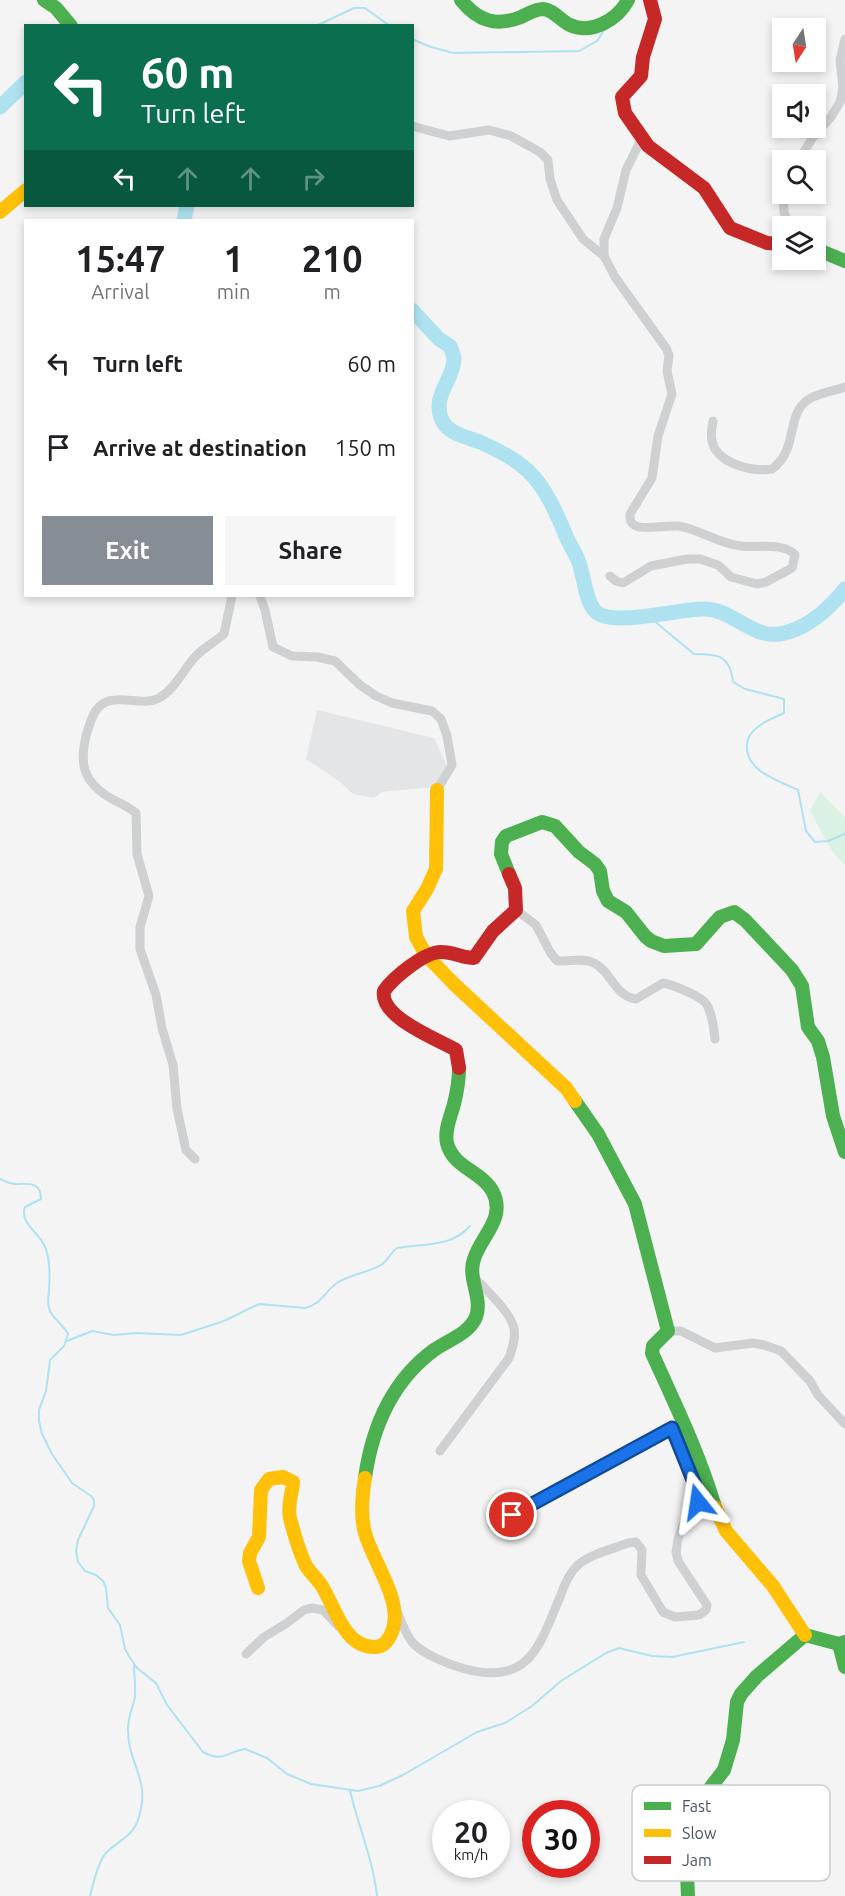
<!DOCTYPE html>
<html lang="en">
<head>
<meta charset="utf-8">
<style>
	body { margin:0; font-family:Ubuntu,sans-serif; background:#f6f6f6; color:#202124; height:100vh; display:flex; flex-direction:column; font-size:22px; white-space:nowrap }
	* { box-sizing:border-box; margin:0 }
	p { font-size:20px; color:#757577 }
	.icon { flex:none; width:33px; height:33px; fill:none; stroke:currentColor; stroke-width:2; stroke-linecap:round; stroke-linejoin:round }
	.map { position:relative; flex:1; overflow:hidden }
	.sheet { position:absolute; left:24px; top:219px; width:390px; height:378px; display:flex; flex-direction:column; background:#fff; border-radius:0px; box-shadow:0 3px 9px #0003 }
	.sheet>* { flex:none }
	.banner { position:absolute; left:24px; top:24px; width:390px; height:183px; border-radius:0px; box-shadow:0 3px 9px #0003; background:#0b6e4f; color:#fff; overflow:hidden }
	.needle { width:39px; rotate:192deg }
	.fabs { position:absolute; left:772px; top:18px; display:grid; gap:12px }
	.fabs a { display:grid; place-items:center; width:54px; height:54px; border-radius:0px; background:#fff; box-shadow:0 3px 9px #0003; font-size:30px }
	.speed { position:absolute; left:432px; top:1800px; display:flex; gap:12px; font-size:30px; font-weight:700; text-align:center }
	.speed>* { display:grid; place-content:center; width:78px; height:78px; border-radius:50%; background:#fff; box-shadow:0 3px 9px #0003; line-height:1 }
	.speed small { font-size:15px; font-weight:400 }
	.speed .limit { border:9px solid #d22; background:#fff; color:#111 }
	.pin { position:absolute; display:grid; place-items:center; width:51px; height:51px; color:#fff; margin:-26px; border:3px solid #fff; border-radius:50%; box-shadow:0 2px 6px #0007 }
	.me { position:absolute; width:66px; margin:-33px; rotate:345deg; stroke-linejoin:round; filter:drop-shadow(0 0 4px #0008) }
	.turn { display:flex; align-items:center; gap:21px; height:126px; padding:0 18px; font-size:27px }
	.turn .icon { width:78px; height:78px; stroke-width:2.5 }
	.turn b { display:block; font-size:42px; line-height:51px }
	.lanes { display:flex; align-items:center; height:57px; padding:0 18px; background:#0003; justify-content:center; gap:30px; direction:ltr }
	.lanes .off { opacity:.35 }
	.eta { display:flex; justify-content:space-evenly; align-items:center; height:102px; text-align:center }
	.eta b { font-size:36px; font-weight:700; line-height:42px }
	.primary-button { display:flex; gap:12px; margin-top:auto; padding:12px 18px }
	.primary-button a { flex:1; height:69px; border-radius:0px; background:#868d94; color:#fff; font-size:24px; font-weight:700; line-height:69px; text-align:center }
	.primary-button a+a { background:#f6f6f6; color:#202124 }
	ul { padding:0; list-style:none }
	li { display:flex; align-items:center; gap:18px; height:84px; padding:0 18px }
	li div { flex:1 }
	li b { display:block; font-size:22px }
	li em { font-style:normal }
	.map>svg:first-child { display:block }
	.airport { fill:#e4e5e7 }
	.green { fill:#d9f2e3 }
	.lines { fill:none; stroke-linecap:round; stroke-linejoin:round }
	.stream { stroke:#aee2f0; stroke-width:2 }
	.river { stroke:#aee2f0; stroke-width:15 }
	.street { stroke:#ced0d2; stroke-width:9 }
	.fast { stroke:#4caf50; stroke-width:14 }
	.slow { stroke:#ffc107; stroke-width:14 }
	.jam { stroke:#c62828; stroke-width:14 }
	.route-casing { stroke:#114b97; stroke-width:15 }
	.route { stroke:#1a73e8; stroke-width:10 }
	.key { fill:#fff; stroke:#c9ccd0; stroke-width:1.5 }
	.key-label { font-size:16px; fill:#4a5661 }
</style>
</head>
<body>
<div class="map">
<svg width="845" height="1896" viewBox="0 0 845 1896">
	<rect width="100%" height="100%" fill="#f4f4f4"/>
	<polygon class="airport" points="317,710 434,738 446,764 445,786 382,792 374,798 353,794 339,781 306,759"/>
	<polygon class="green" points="820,792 845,818 845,865 832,851 810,811"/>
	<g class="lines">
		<g class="stream">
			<polyline points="316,26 354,8 365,8 390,26"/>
			<polyline points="412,39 428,46 453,53 579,51 597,41 605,29"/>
			<path d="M647 615 694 654C718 654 730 655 733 682L745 689 784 699V713C776 717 766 720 759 726 752 731 747 737 747 745 745 771 779 781 798 790L806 831 815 842 828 841 845 834"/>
			<path d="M0 1179C4 1181 10 1184 15 1184 27 1184 41 1181 41 1199L25 1207C19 1223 40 1233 45 1247 50 1259 50 1276 49 1289 49 1296 47 1301 49 1308 52 1319 63 1324 68 1334L64 1346 50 1360 46 1391 39 1410V1421L42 1434 52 1454 72 1483 91 1496 94 1500V1506L78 1540 76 1551 78 1562 85 1571 96 1575 103 1581 106 1588 108 1608 120 1625 125 1649 129 1656 137 1668 156 1683 167 1705 203 1752C223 1763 227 1752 245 1749L267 1758 287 1774 311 1784 358 1791 379 1786 403 1775 477 1732 505 1723 532 1706 561 1681 606 1653 619 1648 652 1656 672 1657 744 1642"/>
			<path d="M67 1341 92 1331 114 1335 136 1333 181 1335 224 1321 259 1304 305 1308C321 1305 325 1291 337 1283 350 1274 368 1273 381 1265 388 1261 390 1253 397 1248 423 1243 451 1248 470 1226"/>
			<path d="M350 1790C358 1826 373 1859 377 1896"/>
			<path d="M90 1896C94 1882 98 1859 109 1850 123 1838 133 1836 139 1817 151 1778 127 1764 128 1728 128 1717 133 1707 135 1697 136 1687 134 1675 134 1665"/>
		</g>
		<g class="river">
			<polyline points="0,107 26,82"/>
			<polyline points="184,220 187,206"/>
			<path d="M412 310 439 339 450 346C451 350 454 355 454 359 454 379 431 396 442 420 448 434 467 437 480 442 496 449 514 458 527 470 545 486 557 514 566 536 569 544 575 552 578 560 584 574 585 602 596 612 613 627 678 609 703 609 731 608 751 638 779 634 806 630 828 610 845 589"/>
		</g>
		<g class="street">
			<polyline points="412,126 449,136 489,130 511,136 540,152 548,160 550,179 557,200 583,239 604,256"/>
			<polyline points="799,160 813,137 831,117 840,102 843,88 840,60 845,39"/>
			<polyline points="783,188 784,212 789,226"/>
			<path d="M713 421C711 431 710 440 715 449 725 465 754 472 772 469 799 450 785 414 809 399 819 393 833 391 845 387"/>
			<path d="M610 576 616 581 623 583 651 566 687 559H700L718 565 731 577 757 584 766 582 792 568 795 555C784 542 756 548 741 546 718 544 700 529 678 526 667 525 644 530 636 526 630 523 630 520 630 514L652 478 658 436 672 394 667 371 669 355 666 348 615 277 604 256V239L617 208 626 170 642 138"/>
			<polyline points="260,596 265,610 273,647 292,656 317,657 335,661 360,685 376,696 392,703 432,711 441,719 447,736 452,765 437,790"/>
			<path d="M516 910 536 925 550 952 557 961C569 962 582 957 594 963 612 972 614 996 636 999L663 983C673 985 702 996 707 1005 712 1014 714 1029 715 1039"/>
			<path d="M195 1159 186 1150 177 1109 173 1065 162 1028 156 995 140 949V927L149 896 137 854 136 813C129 807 120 803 112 799 82 782 78 762 88 729 92 718 95 705 109 701 124 696 144 706 159 698 175 689 183 670 195 657 203 648 215 642 224 634L232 596"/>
			<polyline points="668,1331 681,1331 715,1348 753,1343 764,1345 781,1351 810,1381 818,1395 845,1424"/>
			<path d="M440 1451 509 1358C512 1349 516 1339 514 1329 512 1313 484 1288 473 1276"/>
			<polyline points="492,1525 676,1426"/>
			<path d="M396 1609C401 1620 405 1633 412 1642 422 1654 450 1665 465 1669 530 1686 539 1646 560 1597 564 1585 569 1573 578 1565 590 1554 613 1549 628 1543L636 1542 642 1550 641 1575 663 1612 675 1617 699 1615 706 1610 707 1605 678 1561 676 1552 678 1539 683 1526 696 1509 698 1502 695 1485 672 1428"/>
			<polyline points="246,1654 264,1637 287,1623 304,1610 312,1608 323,1610 339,1627"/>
		</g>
		<g class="fast">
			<polyline points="44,0 56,8 71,26"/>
			<path d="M461 0C478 21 496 27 521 17 528 14 535 9 543 9 554 10 561 21 570 25 592 35 618 19 628 0"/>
			<polyline points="816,249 845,261"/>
			<polyline points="509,874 501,854 502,842 506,836 542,822 555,826 579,852 595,864 600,871 603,891 608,901 626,912 645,936 651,941 664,946 696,944 720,917 734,912 745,920 792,970 802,986 808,1027 818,1041 823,1057 833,1116 845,1152"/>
			<path d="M575 1101 598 1134 635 1204 668 1331 653 1346 652 1353C675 1404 699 1453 715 1507"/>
			<path d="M365 1478C372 1428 392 1381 434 1350 448 1340 469 1334 476 1317 483 1298 467 1278 474 1259 481 1236 506 1219 493 1192 482 1171 453 1168 447 1143 444 1130 451 1116 454 1104 457 1092 459 1080 459 1068"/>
			<polyline points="839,1644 845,1667"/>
			<polyline points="688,1896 686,1852 690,1817 697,1805 724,1770 733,1740 737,1702 741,1694 757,1676 805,1635 839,1644 845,1642"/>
		</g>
		<g class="slow">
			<polyline points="0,212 26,190"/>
			<polyline points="437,790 436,869 427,889 413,911 416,937 426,955 454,984 566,1088 575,1101"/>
			<polyline points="715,1507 726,1531 773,1586 805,1635"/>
			<path d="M258 1588 249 1561 250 1553 259 1537 261 1490 269 1479 283 1477 293 1482C292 1495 287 1505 290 1518 294 1534 299 1551 306 1566 311 1574 319 1580 323 1588 335 1608 345 1648 375 1647 385 1647 390 1638 393 1629 402 1599 373 1562 365 1533 360 1515 362 1496 365 1478"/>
		</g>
		<g class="jam">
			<polyline points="650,0 655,19 643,57 641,76 622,97 625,113 648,146 704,188 730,228 767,243 783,244"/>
			<path d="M459 1068 456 1050C437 1039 379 1017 384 991 393 978 425 951 442 952 453 952 463 958 474 958L493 931 516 910 515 888 509 874"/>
		</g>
	</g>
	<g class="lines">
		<defs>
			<polyline id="route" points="512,1515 672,1428 695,1485 698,1502"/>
		</defs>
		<use href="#route" class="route-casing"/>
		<use href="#route" class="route"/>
	</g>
	<rect x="632" y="1785" width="198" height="96" rx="9" class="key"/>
	<rect x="644" y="1802" width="27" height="8" fill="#4caf50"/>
	<rect x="644" y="1829" width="27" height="8" fill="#ffc107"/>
	<rect x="644" y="1856" width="27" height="8" fill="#c62828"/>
	<g class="key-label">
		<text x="682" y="1812">Fast</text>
		<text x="682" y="1839">Slow</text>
		<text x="682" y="1866">Jam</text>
	</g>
</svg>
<div class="fabs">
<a><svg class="needle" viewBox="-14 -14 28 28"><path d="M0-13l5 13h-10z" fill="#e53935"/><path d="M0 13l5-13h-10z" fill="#757577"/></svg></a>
<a><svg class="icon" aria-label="sound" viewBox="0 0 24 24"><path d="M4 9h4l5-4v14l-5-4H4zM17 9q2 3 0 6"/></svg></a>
<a><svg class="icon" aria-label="search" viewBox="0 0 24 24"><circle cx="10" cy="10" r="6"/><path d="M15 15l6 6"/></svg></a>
<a><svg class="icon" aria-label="layers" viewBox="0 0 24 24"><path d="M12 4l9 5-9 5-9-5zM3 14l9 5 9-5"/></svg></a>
</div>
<div class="speed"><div>20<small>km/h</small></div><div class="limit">30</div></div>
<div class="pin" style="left:512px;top:1515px;background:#d93025"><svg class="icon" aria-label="arrive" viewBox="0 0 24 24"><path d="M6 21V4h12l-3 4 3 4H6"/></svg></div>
<svg class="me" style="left:698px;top:1502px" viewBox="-20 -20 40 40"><path d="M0-17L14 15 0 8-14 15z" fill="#1a73e8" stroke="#fff" stroke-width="4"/></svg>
<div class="banner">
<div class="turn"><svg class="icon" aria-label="left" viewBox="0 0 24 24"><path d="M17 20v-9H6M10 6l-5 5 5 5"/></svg><div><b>60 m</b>Turn left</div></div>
<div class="lanes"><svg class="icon" aria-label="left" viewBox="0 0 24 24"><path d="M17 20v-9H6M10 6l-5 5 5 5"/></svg><svg class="icon off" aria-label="ahead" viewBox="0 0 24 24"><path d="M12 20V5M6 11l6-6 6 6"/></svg><svg class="icon off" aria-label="ahead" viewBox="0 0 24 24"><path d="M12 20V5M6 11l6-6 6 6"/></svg><svg class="icon off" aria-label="right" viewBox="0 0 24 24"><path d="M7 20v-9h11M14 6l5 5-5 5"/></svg></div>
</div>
<section class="sheet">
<div class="eta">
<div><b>15:47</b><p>Arrival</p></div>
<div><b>1</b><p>min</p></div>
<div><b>210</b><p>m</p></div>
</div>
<ul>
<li><svg class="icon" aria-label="left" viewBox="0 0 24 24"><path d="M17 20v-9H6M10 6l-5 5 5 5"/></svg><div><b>Turn left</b></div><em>60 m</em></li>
<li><svg class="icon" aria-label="arrive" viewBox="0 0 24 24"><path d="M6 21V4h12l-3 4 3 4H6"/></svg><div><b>Arrive at destination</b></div><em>150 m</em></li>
</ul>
<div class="primary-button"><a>Exit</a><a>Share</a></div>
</section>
</div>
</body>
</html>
